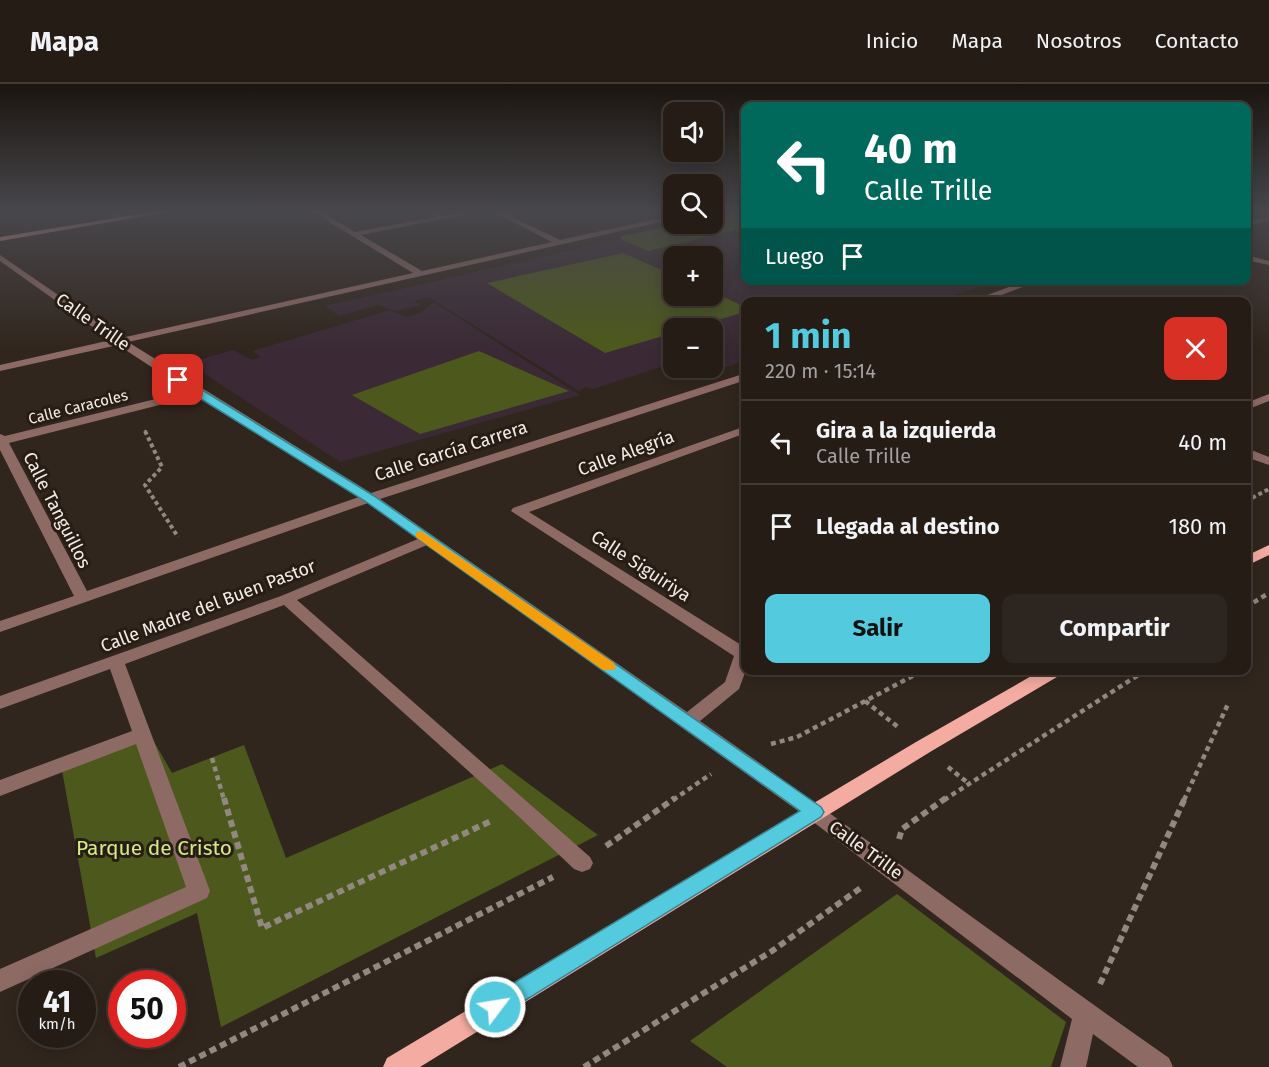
<!DOCTYPE html>
<html lang="es">
<head>
<meta charset="utf-8">
<style>
	body { margin:0; font-family:"Fira Sans",sans-serif; background:#2d251f; color:#f1f3f6; height:100vh; display:flex; flex-direction:column; font-size:22px; white-space:nowrap }
	* { box-sizing:border-box; margin:0 }
	p { font-size:20px; color:#a3a1a1 }
	.icon { flex:none; width:33px; height:33px; fill:none; stroke:currentColor; stroke-width:2; stroke-linecap:round; stroke-linejoin:round }
	.map { position:relative; flex:1; overflow:hidden }
	.drawer { position:absolute; left:741px; top:213px; width:510px; height:378px; display:flex; flex-direction:column; background:#251c16; border-radius:12px; box-shadow:0 3px 15px #0003,0 0 0 2px #423a35 }
	.drawer>* { flex:none }
	.guide { position:absolute; left:741px; top:18px; width:510px; height:183px; border-radius:12px; box-shadow:0 3px 15px #0003,0 0 0 2px #423a35; background:#00695c; color:#fff; overflow:hidden }
	.buttons { position:absolute; left:663px; top:18px; display:grid; gap:12px }
	.buttons a { display:grid; place-items:center; width:60px; height:60px; border-radius:12px; background:#251c16; box-shadow:0 3px 15px #0003,0 0 0 2px #423a35; font-size:30px }
	.speed { position:absolute; left:18px; top:886px; display:flex; gap:12px; font-size:30px; font-weight:700; text-align:center }
	.speed>* { display:grid; place-content:center; width:78px; height:78px; border-radius:50%; background:#251c16; box-shadow:0 3px 15px #0003,0 0 0 2px #423a35; line-height:1 }
	.speed small { font-size:15px; font-weight:400 }
	.speed .limit { border:9px solid #d22; background:#fff; color:#111 }
	.pin { position:absolute; display:grid; place-items:center; width:51px; height:51px; color:#fff; margin:-26px; border-radius:12px; box-shadow:0 3px 9px #0006 }
	.me { position:absolute; width:66px; margin:-33px; rotate:59deg; stroke-linejoin:round; filter:drop-shadow(0 0 4px #0008) }
	.turn { display:flex; align-items:center; gap:21px; height:126px; padding:0 24px; font-size:27px }
	.turn .icon { width:78px; height:78px; stroke-width:2.5 }
	.turn b { display:block; font-size:42px; line-height:51px }
	.then { display:flex; align-items:center; height:57px; padding:0 24px; background:#0003; gap:12px; font-size:22px }
	.round { display:grid; place-items:center; flex:none; width:63px; height:63px; border-radius:12px; background:#2d251f }
	.headline { display:flex; align-items:center; justify-content:space-between; height:102px; padding:0 24px }
	h1 { font-size:36px; font-weight:700; line-height:45px; color:#54cade }
	.cta { display:flex; gap:12px; margin-top:auto; padding:12px 24px }
	.cta a { flex:1; height:69px; border-radius:12px; background:#54cade; color:#111; font-size:24px; font-weight:700; line-height:69px; text-align:center }
	.cta a+a { background:#2d251f; color:#f1f3f6 }
	ul { padding:0; list-style:none }
	li { display:flex; align-items:center; gap:18px; height:84px; padding:0 24px; border-top:2px solid #423a35 }
	li div { flex:1 }
	li b { display:block; font-size:22px }
	li em { font-style:normal }
	header { display:flex; align-items:center; gap:36px; box-sizing:border-box; height:84px; padding:0 30px; background:#251c16; border-bottom:2px solid #423a35 }
	header strong { font-size:28px }
	nav { display:flex; gap:33px; margin-inline-start:auto; font-size:21px }
	.map>svg:first-child { display:block }
	.education { fill:#3b2a35; fill-rule:evenodd }
	.green { fill:#4d591c }
	.lines { fill:none; stroke-linecap:round; stroke-linejoin:round }
	.path-far3 { stroke:#928881; stroke-width:2; stroke-dasharray:2 1.5; stroke-linecap:butt }
	.path-far2 { stroke:#928881; stroke-width:4; stroke-dasharray:4 3; stroke-linecap:butt }
	.path-far1 { stroke:#928881; stroke-width:4.5; stroke-dasharray:5 4; stroke-linecap:butt }
	.path { stroke:#928881; stroke-width:6; stroke-dasharray:7 4.5; stroke-linecap:butt }
	.minor { fill:#8e6a65; fill-rule:evenodd }
	.major { fill:#f4aba1; fill-rule:evenodd }
	.route { fill:#54cade; stroke:#378390; stroke-width:1.5 }
	.slow { fill:#f59e0b }
	.labels { text-anchor:middle; dominant-baseline:central; stroke-width:6; stroke-linejoin:round; paint-order:stroke }
	.far-street-label { font-size:15px; fill:#f4ece6; stroke:#271d14 }
	.street-label { font-size:18px; fill:#f4ece6; stroke:#271d14 }
	.near-park-label { font-size:21px; fill:#d4eb82; stroke:#271d14 }
</style>
</head>
<body>
<header>
<strong>Mapa</strong>
<nav><a>Inicio</a><a>Mapa</a><a>Nosotros</a><a>Contacto</a></nav>
</header>
<div class="map">
<svg width="1269" height="983" viewBox="0 0 1269 983">
	<rect width="100%" height="100%" fill="#31261d"/>
	<g class="education">
		<path d="M745 144 746 196 999 197 933 217 746 218 745 277 701 291 684 284H712V244H674L673 279 593 305 586 303 579 307 428 213 414 217 422 221 396 227 378 221 339 232 325 222 621 155 649 167ZM674 172H712V212H674Z"/>
		<polygon points="434,218 580,311 340,378 188,279 233,266 252,276 261,273 252,267 390,226 406,233 420,229"/>
	</g>
	<g class="green">
		<polygon points="738,128 745,130 745,144 648,167 621,155 621,152 682,140 712,140 713,133"/>
		<polygon points="623,169 673,191 674,212 712,212 713,208 745,223 745,228 690,244 674,244 673,249 605,269 487,199"/>
		<polygon points="479,267 569,307 420,350 352,311"/>
		<polygon points="149,649 172,689 244,661 286,774 502,680 598,751 221,943 197,829 96,874 61,681"/>
		<polygon points="897,810 1066,938 1051,983 727,983 690,957"/>
	</g>
	<g class="lines">
		<polyline class="path-far3" points="145,346 146,348"/>
		<g class="path-far2">
			<polyline points="145,347 162,383 145,401 178,453"/>
			<polyline points="1246,417 1269,405"/>
		</g>
		<g class="path-far1">
			<polyline points="1246,523 1269,509"/>
			<polyline points="865,617 898,643"/>
			<polyline points="771,660 797,653 924,586"/>
			<polyline points="212,674 224,716"/>
			<polyline points="948,683 968,699"/>
			<polyline points="673,716 711,690"/>
			<polyline points="944,716 1146,586"/>
			<polyline points="1184,716 1228,620"/>
		</g>
		<g class="path">
			<polyline points="224,714 262,844 491,737"/>
			<polyline points="899,755 902,745 946,714"/>
			<polyline points="606,762 675,714"/>
			<polyline points="1100,900 1185,714"/>
			<polyline points="179,983 553,793"/>
			<polyline points="584,983 772,867 862,803"/>
		</g>
		<g class="minor">
			<polygon points="109,128 116,128 122,135 115,137"/>
			<path d="M313 128H321L355 148 435 133 429 128H437L443 132 478 128 361 151 422 187 552 158 494 128H502L560 156 674 131V135L128 258 371 409 746 289V296L380 415 687 628 725 598 734 572 511 427 513 424 746 342V349L529 428 746 564V586L739 605 700 637C858 747 1011 864 1169 974L1173 983H1138L1093 950 1086 983H1060L1072 935 808 734 427 461 297 516 590 773 593 779 590 785 582 788 574 785 515 729 284 521 125 580 210 807 207 814 0 908V885L186 803 136 660 0 712V696L132 647 110 585 0 625V612L281 512 418 455 368 419 0 548V537L74 512 0 366V350L5 352 188 307 118 261 0 287V281L111 256 0 177V171L121 254 413 189ZM195 312 359 413 87 507 9 359Z"/>
			<polygon points="1269,133 1269,137 1246,141 1246,137"/>
			<polygon points="1246,171 1269,177 1269,181 1246,176"/>
			<polygon points="1027,196 1041,196 983,218 969,218"/>
			<polygon points="1269,310 1269,317 1246,326 1246,319"/>
			<polygon points="1246,364 1269,373 1269,381 1246,373"/>
		</g>
		<g class="major">
			<polygon points="152,128 168,128 0,157 0,153"/>
			<polygon points="1269,461 1269,471 1246,482 1246,472"/>
			<polygon points="1042,586 1064,586 1062,590 930,668 420,983 383,983 387,974 916,658"/>
		</g>
	</g>
	<linearGradient id="sky" x2="0" y2="1"><stop stop-color="#1b1510"/><stop offset="0.48" stop-color="#48474c"/><stop offset="1" stop-color="#48474c" stop-opacity="0"/></linearGradient>
	<rect width="1269" height="265" fill="url(#sky)"/>
	<polygon class="route" points="174,293 181,293 374,412 821,723 824,728 821,733 503,930 495,933 487,930 484,923 487,915 800,727 365,417 174,298"/>
	<polygon class="slow" points="421,447 614,579 616,583 614,586 603,586 417,454 415,451 417,448"/>
	<g class="labels">
		<g class="far-street-label">
			<text transform="translate(78 323) rotate(-14)">Calle Caracoles</text>
		</g>
		<g class="street-label">
			<text transform="translate(93 238) rotate(35)">Calle Trille</text>
			<text transform="translate(451 367) rotate(-18)">Calle García Carrera</text>
			<text transform="translate(626 369) rotate(-20)">Calle Alegría</text>
			<text transform="translate(57 426) rotate(63)">Calle Tanguillos</text>
			<text transform="translate(641 482) rotate(33)">Calle Siguiriya</text>
			<text transform="translate(208 522) rotate(-21)">Calle Madre del Buen Pastor</text>
			<text transform="translate(866 766) rotate(36)">Calle Trille</text>
		</g>
		<g class="near-park-label">
			<text x="154" y="764">Parque de Cristo</text>
		</g>
	</g>
</svg>
<div class="buttons">
<a><svg class="icon" aria-label="sound" viewBox="0 0 24 24"><path d="M4 9h4l5-4v14l-5-4H4zM17 9q2 3 0 6"/></svg></a>
<a><svg class="icon" aria-label="search" viewBox="0 0 24 24"><circle cx="10" cy="10" r="6"/><path d="M15 15l6 6"/></svg></a>
<a>+</a>
<a>−</a>
</div>
<div class="speed"><div>41<small>km/h</small></div><div class="limit">50</div></div>
<div class="pin" style="left:178px;top:296px;background:#d93025"><svg class="icon" aria-label="arrive" viewBox="0 0 24 24"><path d="M6 21V4h12l-3 4 3 4H6"/></svg></div>
<svg class="me" style="left:495px;top:923px" viewBox="-20 -20 40 40"><circle r="17" fill="#54cade" stroke="#fff" stroke-width="3"/><path d="M0-11L8 9 0 5-8 9z" fill="#fff"/></svg>
<div class="guide">
<div class="turn"><svg class="icon" aria-label="left" viewBox="0 0 24 24"><path d="M17 20v-9H6M10 6l-5 5 5 5"/></svg><div><b>40 m</b>Calle Trille</div></div>
<div class="then">Luego<svg class="icon" aria-label="arrive" viewBox="0 0 24 24"><path d="M6 21V4h12l-3 4 3 4H6"/></svg></div>
</div>
<section class="drawer">
<div class="headline"><div><h1>1 min</h1><p>220 m · 15:14</p></div><a class="round" style="background:#d93025;color:#fff"><svg class="icon" aria-label="close" viewBox="0 0 24 24"><path d="M6 6l12 12M18 6L6 18"/></svg></a></div>
<ul>
<li><svg class="icon" aria-label="left" viewBox="0 0 24 24"><path d="M17 20v-9H6M10 6l-5 5 5 5"/></svg><div><b>Gira a la izquierda</b><p>Calle Trille</p></div><em>40 m</em></li>
<li><svg class="icon" aria-label="arrive" viewBox="0 0 24 24"><path d="M6 21V4h12l-3 4 3 4H6"/></svg><div><b>Llegada al destino</b></div><em>180 m</em></li>
</ul>
<div class="cta"><a>Salir</a><a>Compartir</a></div>
</section>
</div>
</body>
</html>
